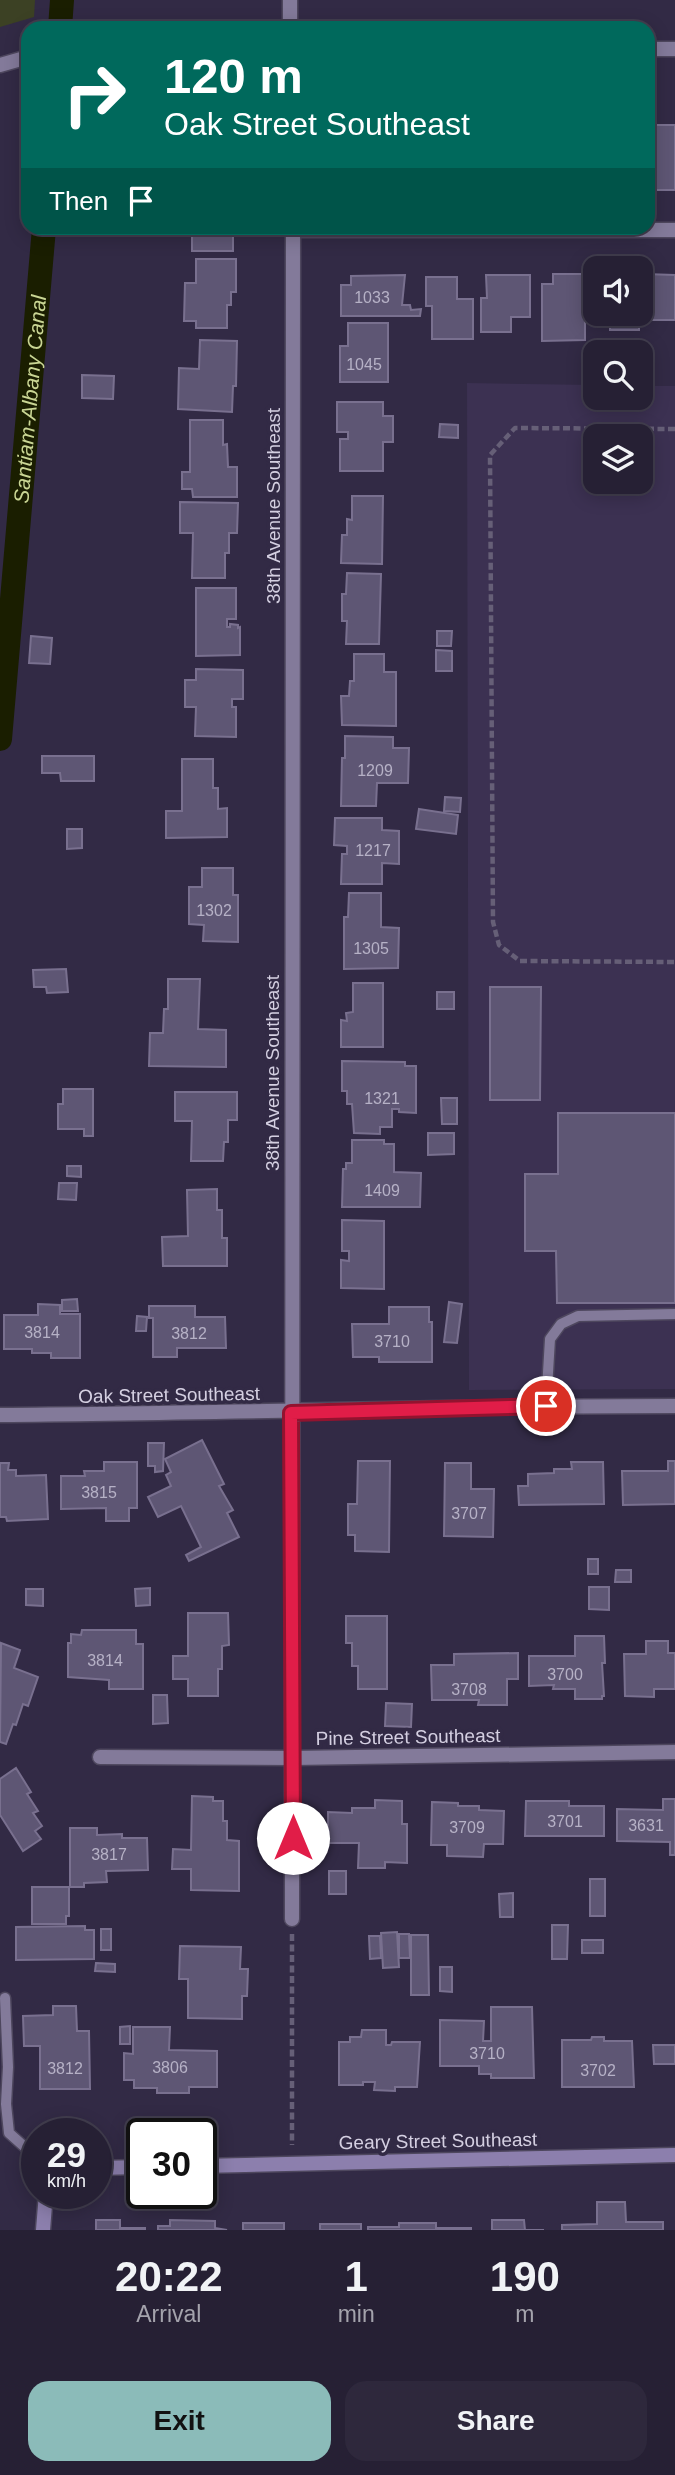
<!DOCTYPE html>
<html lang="en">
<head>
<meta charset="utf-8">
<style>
	body { margin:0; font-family:Arial,sans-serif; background:#2e283c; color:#f1f3f6; height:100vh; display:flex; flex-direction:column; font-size:26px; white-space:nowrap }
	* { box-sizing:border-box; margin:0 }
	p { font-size:23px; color:#a4a3ac }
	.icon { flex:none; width:38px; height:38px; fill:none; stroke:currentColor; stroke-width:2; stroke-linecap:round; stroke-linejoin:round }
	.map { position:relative; height:2230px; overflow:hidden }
	.sheet { display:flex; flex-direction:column; background:#262034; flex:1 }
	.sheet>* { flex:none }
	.hud { position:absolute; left:21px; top:21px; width:634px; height:214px; border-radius:21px; box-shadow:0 4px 18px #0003,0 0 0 2px #423e4f; background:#00695c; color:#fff; overflow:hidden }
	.controls { position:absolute; left:583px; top:256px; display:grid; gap:14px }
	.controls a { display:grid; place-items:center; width:70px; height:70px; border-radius:14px; background:#262034; box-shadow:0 4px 18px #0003,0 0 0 2px #423e4f; font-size:35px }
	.speed { position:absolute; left:21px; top:2118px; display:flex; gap:14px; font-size:35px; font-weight:700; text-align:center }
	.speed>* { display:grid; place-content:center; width:91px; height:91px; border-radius:50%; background:#262034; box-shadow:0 4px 18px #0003,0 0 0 2px #423e4f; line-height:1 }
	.speed small { font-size:18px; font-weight:400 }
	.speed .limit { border:4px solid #111; border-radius:10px; background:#fff; color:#111 }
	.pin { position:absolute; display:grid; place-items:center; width:60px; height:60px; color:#fff; margin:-30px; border:4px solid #fff; border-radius:50%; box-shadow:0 2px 7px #0007 }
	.me { position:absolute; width:77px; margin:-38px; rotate:0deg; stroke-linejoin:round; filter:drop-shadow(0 0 5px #0008) }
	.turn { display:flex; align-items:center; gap:24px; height:147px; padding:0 28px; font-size:32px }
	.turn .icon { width:91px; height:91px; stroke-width:2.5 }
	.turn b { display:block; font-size:49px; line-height:60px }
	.then { display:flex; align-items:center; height:66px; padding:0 28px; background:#0003; gap:14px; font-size:26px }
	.eta { display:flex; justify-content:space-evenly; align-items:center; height:119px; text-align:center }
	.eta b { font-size:42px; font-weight:700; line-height:49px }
	.cta { display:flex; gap:14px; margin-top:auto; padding:14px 28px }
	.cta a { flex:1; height:80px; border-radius:21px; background:#8bbbb9; color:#111; font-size:28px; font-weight:700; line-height:80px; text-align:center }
	.cta a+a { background:#2e283c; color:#f1f3f6 }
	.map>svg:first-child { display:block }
	.built { fill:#3c3152; fill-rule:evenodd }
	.green { fill:#3c4124 }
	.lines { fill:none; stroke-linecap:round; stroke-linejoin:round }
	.canal { stroke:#1a1e00; stroke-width:24 }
	.building { fill:#5e5674; stroke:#79708f; stroke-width:2 }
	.lane-casing { stroke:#4e475e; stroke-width:13 }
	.street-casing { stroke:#4e475e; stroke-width:17 }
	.secondary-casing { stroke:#4e475e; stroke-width:17 }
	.path { stroke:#665f77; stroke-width:4.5; stroke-dasharray:7 3.5; stroke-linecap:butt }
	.lane { stroke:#837a9a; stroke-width:10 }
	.street { stroke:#837a9a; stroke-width:14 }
	.secondary { stroke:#8c7fad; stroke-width:14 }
	.route-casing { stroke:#92132f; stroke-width:18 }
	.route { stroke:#e11d48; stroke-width:12 }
	.labels { text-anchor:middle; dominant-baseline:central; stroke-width:7; stroke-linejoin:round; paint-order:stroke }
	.number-label { font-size:16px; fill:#b6b1c6 }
	.street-label { font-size:19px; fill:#d4cfe1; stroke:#322a45 }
	.water-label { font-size:21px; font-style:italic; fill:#cad694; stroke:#322a45 }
</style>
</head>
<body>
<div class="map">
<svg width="675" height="2230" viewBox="0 0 675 2230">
	<rect width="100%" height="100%" fill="#322a45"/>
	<path class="built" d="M467 383 595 385V397H640L641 386H675V1389L469 1390ZM595 436H640V481H595Z"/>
	<polygon class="green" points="0,0 35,0 34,17 0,27"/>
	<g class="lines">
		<g class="canal">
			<polyline points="60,28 62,0"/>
			<path id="s1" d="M0 739 44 228"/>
		</g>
	</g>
	<g class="building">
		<polygon points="654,125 675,125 675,190 653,190"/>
		<rect x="192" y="228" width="41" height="23"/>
		<polygon points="196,259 236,259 236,292 231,292 231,305 227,305 227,328 196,328 196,321 184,321 185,283 196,283"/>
		<polygon points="553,274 585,274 585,340 542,341 542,284 553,284"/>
		<polygon points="645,274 675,275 675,320 645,320"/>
		<polygon points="405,275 402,305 410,305 411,310 421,309 420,316 341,316 341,285 351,285 351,276"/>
		<polygon points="486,275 530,275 530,317 511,317 511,332 481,332 481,298 487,298"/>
		<polygon points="590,275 595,275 595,313 639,313 639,330 610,330 610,318 590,318"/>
		<polygon points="426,277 457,277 457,299 473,299 473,339 432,339 432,306 426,306"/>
		<polygon points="348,323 388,323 388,382 340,382 340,346 348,346"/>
		<polygon points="200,340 237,341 236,386 233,386 232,412 178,409 179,368 199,369"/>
		<polygon points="82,375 114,376 113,399 82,398"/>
		<polygon points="337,402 383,402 383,416 393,416 393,442 383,442 383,471 340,471 340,439 348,439 348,432 337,432"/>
		<polygon points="190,420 223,420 223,445 227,444 228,467 237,467 237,497 193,497 192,489 182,489 182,472 190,472"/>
		<polygon points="440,424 458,425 458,438 439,437"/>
		<polygon points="352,496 383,496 382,564 341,563 342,535 347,535 347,519 352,520"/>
		<polygon points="180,502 238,503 237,533 229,533 229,553 225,553 225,578 192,578 193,533 180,533"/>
		<polygon points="347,573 381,574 379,644 346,644 347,621 342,621 342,594 346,594"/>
		<polygon points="196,588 236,588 236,619 227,619 227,627 230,627 230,624 238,625 238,628 240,627 240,655 196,656"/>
		<polygon points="437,631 452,631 451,646 437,646"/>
		<polygon points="31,636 52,638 50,664 29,663"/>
		<polygon points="436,650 452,651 452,671 436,671"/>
		<polygon points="354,654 384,654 384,672 396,672 396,726 342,725 341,696 349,696 350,681 354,681"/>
		<polygon points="196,669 243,670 243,699 232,699 232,707 236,707 236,737 195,736 196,707 185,707 185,680 196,680"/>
		<polygon points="345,736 393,737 393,748 409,748 408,783 377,783 376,806 341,806 342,758 345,758"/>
		<polygon points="42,756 94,756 94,781 61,781 60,773 42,773"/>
		<polygon points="182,759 213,759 213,788 218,788 218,809 227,808 227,837 166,838 166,811 182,811"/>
		<polygon points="445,797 461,798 460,812 444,811"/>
		<polygon points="419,809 458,815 456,834 416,829"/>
		<polygon points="335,818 382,818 382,830 399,831 399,864 382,863 382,884 341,884 342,854 347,854 347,846 334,845"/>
		<polygon points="67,829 82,829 82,848 67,849"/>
		<polygon points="202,868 233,868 233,895 238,895 238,942 203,941 204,925 189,924 189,887 202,887"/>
		<polygon points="349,893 381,893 381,927 399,928 398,968 344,969 344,917 348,917"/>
		<polygon points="66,969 68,992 47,993 46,987 34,987 33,970"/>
		<polygon points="168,979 200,979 198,1029 226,1030 226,1067 149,1066 150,1033 163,1033 164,1009 168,1009"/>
		<polygon points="353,983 383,983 383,1047 341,1047 341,1020 347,1021 346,1013 353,1012"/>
		<polygon points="490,987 541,987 540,1100 490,1100"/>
		<rect x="437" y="992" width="17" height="17"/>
		<polygon points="342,1061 405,1062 405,1066 416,1066 416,1113 399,1112 399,1109 392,1109 392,1127 380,1127 380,1134 354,1133 352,1104 347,1104 347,1091 342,1091"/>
		<polygon points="63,1089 93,1089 93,1136 84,1136 84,1129 58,1129 58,1104 63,1104"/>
		<polygon points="175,1092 237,1092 237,1120 228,1120 228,1142 224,1142 223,1161 191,1161 192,1121 175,1121"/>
		<polygon points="441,1098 457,1098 457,1124 442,1124"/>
		<polygon points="558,1113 675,1113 675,1303 557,1303 556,1251 525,1251 525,1174 558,1174"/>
		<polygon points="428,1133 454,1133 454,1154 428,1155"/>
		<polygon points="352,1140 384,1140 384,1144 394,1144 394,1172 421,1173 420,1207 342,1207 343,1169 346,1169 346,1163 352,1163"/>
		<polygon points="67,1166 81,1166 81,1177 67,1176"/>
		<polygon points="59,1183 77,1183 76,1200 58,1199"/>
		<polygon points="217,1189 217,1210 222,1210 222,1238 227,1238 227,1266 163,1266 162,1237 188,1236 187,1190"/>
		<polygon points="342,1220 384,1221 384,1289 341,1288 341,1260 349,1261 349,1251 342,1251"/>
		<polygon points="77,1299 78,1311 62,1311 62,1300"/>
		<polygon points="449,1302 462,1304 457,1343 444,1342"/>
		<polygon points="38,1304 60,1305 60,1314 80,1314 80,1358 51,1358 51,1353 32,1353 32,1349 4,1349 4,1315 38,1315"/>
		<polygon points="149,1306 195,1306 195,1317 225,1317 226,1348 177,1348 177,1357 153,1357 153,1318 149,1318"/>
		<polygon points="389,1307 429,1307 429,1322 432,1322 432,1362 379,1362 379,1357 353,1357 352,1324 389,1324"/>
		<polygon points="137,1316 147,1317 146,1331 136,1331"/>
		<polygon points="202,1440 224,1484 219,1486 233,1510 227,1513 239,1537 189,1561 186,1555 201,1547 181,1506 158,1517 148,1497 171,1486 166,1475 171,1472 165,1459"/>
		<polygon points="148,1443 164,1443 163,1471 155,1472 155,1466 148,1466"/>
		<polygon points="358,1461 390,1461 389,1552 355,1551 355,1535 348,1535 348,1504 357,1504"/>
		<polygon points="668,1461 675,1461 675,1504 623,1505 622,1471 668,1471"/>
		<polygon points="104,1462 137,1462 137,1508 129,1508 129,1521 106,1521 106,1508 61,1509 61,1476 85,1476 84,1471 104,1471"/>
		<polygon points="571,1462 603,1462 604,1504 519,1505 518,1486 528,1486 528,1474 554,1473 554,1469 572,1469"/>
		<polygon points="0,1463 9,1463 8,1470 16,1470 16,1476 46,1475 48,1519 7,1521 6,1517 0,1517"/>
		<polygon points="445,1463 471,1463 471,1489 494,1489 493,1537 444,1536"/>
		<rect x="588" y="1559" width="10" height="15"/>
		<polygon points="616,1570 631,1570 631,1582 615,1582"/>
		<polygon points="589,1587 609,1587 609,1610 589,1609"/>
		<polygon points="150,1588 150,1605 136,1606 135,1589"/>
		<polygon points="26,1589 43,1589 43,1606 26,1605"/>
		<polygon points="188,1613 228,1613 229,1645 222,1646 222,1669 218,1669 218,1696 188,1696 188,1679 173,1679 173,1656 188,1656"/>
		<polygon points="346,1616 387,1616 387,1689 358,1689 358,1666 352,1666 352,1643 346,1643"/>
		<polygon points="82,1630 136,1630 136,1644 143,1644 143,1689 109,1689 109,1680 68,1677 68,1643 71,1643 71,1634 81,1635"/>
		<polygon points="575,1636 604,1636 605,1663 602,1663 604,1696 602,1696 602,1699 575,1699 575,1689 553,1689 554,1685 529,1686 529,1656 575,1656"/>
		<polygon points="646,1641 668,1641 668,1653 675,1653 675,1689 654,1689 654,1697 625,1696 624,1654 646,1654"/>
		<polygon points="1,1643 20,1650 14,1668 38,1677 28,1706 23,1704 16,1725 13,1724 6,1744 0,1742"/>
		<polygon points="518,1653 518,1679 507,1679 507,1705 478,1705 479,1700 432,1700 431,1665 454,1665 454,1654"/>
		<polygon points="153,1695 167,1695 168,1723 153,1724"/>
		<polygon points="386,1703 412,1704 411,1727 385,1726"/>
		<polygon points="16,1768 31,1792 27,1794 38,1811 33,1813 42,1826 35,1831 41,1839 23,1851 0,1815 0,1779"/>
		<polygon points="192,1796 213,1797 213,1801 223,1801 223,1821 227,1821 227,1840 239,1841 239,1891 191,1890 191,1869 172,1869 173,1849 191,1850"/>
		<polygon points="663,1799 675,1799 675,1855 670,1855 670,1842 617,1841 617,1809 663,1810"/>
		<polygon points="375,1800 402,1801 402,1824 407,1824 407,1863 385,1862 385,1868 358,1868 359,1843 328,1843 328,1812 352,1813 352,1808 375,1808"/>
		<polygon points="526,1801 569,1801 569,1806 604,1806 604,1836 525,1836"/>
		<polygon points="432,1802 458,1803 458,1806 479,1806 479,1810 504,1811 503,1844 484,1844 483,1857 447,1856 447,1845 431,1845"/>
		<polygon points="70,1828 97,1828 97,1835 122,1834 122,1838 147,1838 148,1870 106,1871 107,1882 84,1883 84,1887 70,1887"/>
		<rect x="329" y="1871" width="17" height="23"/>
		<rect x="590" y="1879" width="15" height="37"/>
		<polygon points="32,1887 69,1887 69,1916 66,1916 66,1924 32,1924"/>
		<polygon points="513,1893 513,1917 500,1917 499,1894"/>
		<polygon points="552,1925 568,1925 567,1959 552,1959"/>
		<polygon points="85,1926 85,1930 94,1930 94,1959 16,1960 16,1927"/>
		<rect x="101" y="1929" width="10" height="21"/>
		<polygon points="397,1932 399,1967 383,1968 381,1933"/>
		<polygon points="399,1934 409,1934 410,1958 399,1958"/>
		<polygon points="411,1935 428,1935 429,1995 411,1995"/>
		<polygon points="369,1936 380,1936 381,1958 370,1959"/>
		<rect x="582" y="1940" width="21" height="13"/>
		<polygon points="180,1946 241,1947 240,1969 248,1969 247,1996 242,1996 242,2019 188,2018 188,1979 179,1979"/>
		<polygon points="96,1963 115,1964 115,1972 95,1971"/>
		<polygon points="440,1967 452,1967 452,1992 440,1991"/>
		<polygon points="53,2006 76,2006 77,2031 89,2031 90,2089 40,2089 40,2046 24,2046 23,2016 53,2015"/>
		<polygon points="491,2007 532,2007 534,2078 491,2078 491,2074 479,2074 479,2066 440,2066 440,2020 484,2021 483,2041 491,2041"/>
		<polygon points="130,2026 130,2044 120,2044 120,2027"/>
		<polygon points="133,2027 170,2027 169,2050 217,2051 217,2087 189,2087 189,2093 157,2093 157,2088 134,2088 134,2080 124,2080 124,2053 133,2054"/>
		<polygon points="362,2030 386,2030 386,2045 391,2045 392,2042 420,2042 417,2087 395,2087 395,2091 374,2090 375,2082 363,2082 363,2085 339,2085 339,2042 350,2042 350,2037 361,2037"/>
		<polygon points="592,2037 604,2037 604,2041 632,2041 634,2087 562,2087 562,2040 591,2040"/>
		<polygon points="653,2045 675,2045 675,2064 654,2064"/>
		<polygon points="597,2202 625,2202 626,2222 663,2222 663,2230 562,2230 562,2225 597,2224"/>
		<polygon points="96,2220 120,2220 120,2228 145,2228 145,2230 96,2230"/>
		<polygon points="170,2220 215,2221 215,2228 227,2230 158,2230 158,2226 170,2226"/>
		<polygon points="492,2220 524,2220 525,2230 544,2230 492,2230"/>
		<rect x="243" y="2223" width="41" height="7"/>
		<polygon points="399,2223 436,2223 436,2228 471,2228 471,2230 368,2230 368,2227 399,2227"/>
		<rect x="320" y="2224" width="41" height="6"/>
	</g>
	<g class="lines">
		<defs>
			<g id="lane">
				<polyline points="546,1406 550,1339 561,1324 578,1316 675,1314"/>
				<polyline points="5,1998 8,2067 6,2104 9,2133 37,2158"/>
			</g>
			<g id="street">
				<polyline points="290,0 290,28"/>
				<polyline points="648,49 675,49"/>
				<polyline points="0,65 28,57"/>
				<polyline points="293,230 675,230"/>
				<path d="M0 1415C225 1413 450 1406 675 1406"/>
				<polyline points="100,1757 294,1758 675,1752"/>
				<polyline points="292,1919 293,228"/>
			</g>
			<g id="secondary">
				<polyline points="201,2166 675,2155"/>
				<polyline points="96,2168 142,2167"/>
				<polyline points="43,2230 46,2193"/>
			</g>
		</defs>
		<use href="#lane" class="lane-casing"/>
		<use href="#street" class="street-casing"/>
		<use href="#secondary" class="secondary-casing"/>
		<g class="path">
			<polyline points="675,429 515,428 490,455 493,922 499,945 520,961 675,962"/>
			<polyline points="292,1934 292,2145"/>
		</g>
		<use href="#lane" class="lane"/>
		<use href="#street" class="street"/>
		<use href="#secondary" class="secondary"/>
	</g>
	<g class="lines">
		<defs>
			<polyline id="route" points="293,1838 291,1413 546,1406"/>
		</defs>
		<use href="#route" class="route-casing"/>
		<use href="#route" class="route"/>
	</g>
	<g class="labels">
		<g class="number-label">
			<text x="372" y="297">1033</text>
			<text x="364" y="364">1045</text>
			<text x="375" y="770">1209</text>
			<text x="373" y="850">1217</text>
			<text x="214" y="910">1302</text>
			<text x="371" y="948">1305</text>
			<text x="382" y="1098">1321</text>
			<text x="382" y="1190">1409</text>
			<text x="42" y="1332">3814</text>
			<text x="189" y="1333">3812</text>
			<text x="392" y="1341">3710</text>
			<text x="99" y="1492">3815</text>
			<text x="469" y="1513">3707</text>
			<text x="105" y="1660">3814</text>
			<text x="565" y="1674">3700</text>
			<text x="469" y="1689">3708</text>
			<text x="565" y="1821">3701</text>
			<text x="646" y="1825">3631</text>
			<text x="467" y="1827">3709</text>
			<text x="109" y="1854">3817</text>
			<text x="487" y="2053">3710</text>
			<text x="170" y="2067">3806</text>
			<text x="65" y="2068">3812</text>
			<text x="598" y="2070">3702</text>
		</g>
		<g class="street-label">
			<text transform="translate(273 506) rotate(-90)">38th Avenue Southeast</text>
			<text transform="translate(272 1073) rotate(-90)">38th Avenue Southeast</text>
			<text transform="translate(169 1395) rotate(-1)">Oak Street Southeast</text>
			<text transform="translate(408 1737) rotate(-1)">Pine Street Southeast</text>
			<text transform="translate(438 2141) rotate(-1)">Geary Street Southeast</text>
		</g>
		<g class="water-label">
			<text stroke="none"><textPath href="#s1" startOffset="341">Santiam-Albany Canal</textPath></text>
		</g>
	</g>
</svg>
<div class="controls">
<a><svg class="icon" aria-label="sound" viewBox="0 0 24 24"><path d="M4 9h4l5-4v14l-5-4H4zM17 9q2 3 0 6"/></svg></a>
<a><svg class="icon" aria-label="search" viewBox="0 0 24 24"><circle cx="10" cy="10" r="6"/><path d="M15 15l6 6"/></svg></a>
<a><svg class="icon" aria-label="layers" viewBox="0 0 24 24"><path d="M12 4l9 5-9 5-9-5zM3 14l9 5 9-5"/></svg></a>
</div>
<div class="speed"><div>29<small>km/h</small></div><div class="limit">30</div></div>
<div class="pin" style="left:546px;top:1406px;background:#d93025"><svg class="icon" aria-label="arrive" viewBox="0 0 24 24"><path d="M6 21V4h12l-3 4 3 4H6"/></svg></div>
<svg class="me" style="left:293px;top:1838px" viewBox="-20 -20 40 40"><circle r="19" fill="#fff"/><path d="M0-13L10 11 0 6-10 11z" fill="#e11d48"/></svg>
<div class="hud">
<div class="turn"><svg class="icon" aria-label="right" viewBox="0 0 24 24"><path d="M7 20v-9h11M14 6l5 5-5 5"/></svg><div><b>120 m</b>Oak Street Southeast</div></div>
<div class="then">Then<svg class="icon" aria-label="arrive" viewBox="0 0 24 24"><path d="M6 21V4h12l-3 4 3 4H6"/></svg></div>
</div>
</div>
<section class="sheet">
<div class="eta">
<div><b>20:22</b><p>Arrival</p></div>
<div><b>1</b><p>min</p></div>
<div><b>190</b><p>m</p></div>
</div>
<div class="cta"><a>Exit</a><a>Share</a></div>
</section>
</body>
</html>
